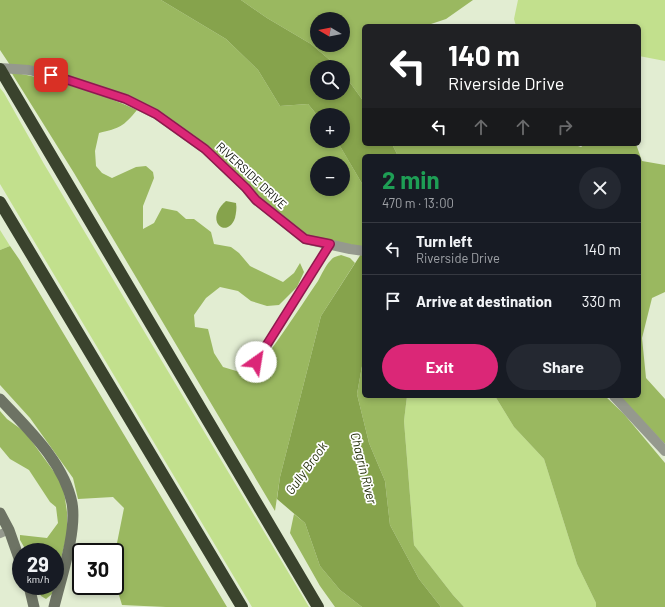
<!DOCTYPE html>
<html lang="en">
<head>
<meta charset="utf-8">
<style>
	body { margin:0; font-family:Barlow,sans-serif; background:#242831; color:#f1f3f6; height:100vh; display:flex; flex-direction:column; font-size:15px; white-space:nowrap }
	* { box-sizing:border-box; margin:0 }
	p { font-size:13px; color:#9ea1a6 }
	.icon { flex:none; width:22px; height:22px; fill:none; stroke:currentColor; stroke-width:2; stroke-linecap:round; stroke-linejoin:round }
	.map { position:relative; flex:1; overflow:hidden }
	.panel { position:absolute; left:362px; top:154px; width:279px; height:244px; display:flex; flex-direction:column; background:#171b24; border-radius:6px; box-shadow:0 2px 6px #0003 }
	.panel>* { flex:none }
	.banner { position:absolute; left:362px; top:24px; width:279px; height:122px; border-radius:6px; box-shadow:0 2px 6px #0003; background:#202124; color:#fff; overflow:hidden }
	.needle { width:26px; rotate:280deg }
	.controls { position:absolute; left:310px; top:12px; display:grid; gap:8px }
	.controls a { display:grid; place-items:center; width:40px; height:40px; border-radius:50%; background:#171b24; box-shadow:0 2px 6px #0003; font-size:20px }
	.speed { position:absolute; left:12px; top:543px; display:flex; gap:8px; font-size:20px; font-weight:700; text-align:center }
	.speed>* { display:grid; place-content:center; width:52px; height:52px; border-radius:50%; background:#171b24; box-shadow:0 2px 6px #0003; line-height:1 }
	.speed small { font-size:10px; font-weight:400 }
	.speed .limit { border:2px solid #111; border-radius:6px; background:#fff; color:#111 }
	.pin { position:absolute; display:grid; place-items:center; width:34px; height:34px; color:#fff; margin:-17px; border-radius:8px; box-shadow:0 2px 6px #0006 }
	.me { position:absolute; width:44px; margin:-22px; rotate:32deg; stroke-linejoin:round; filter:drop-shadow(0 0 3px #0008) }
	.turn { display:flex; align-items:center; gap:14px; height:84px; padding:0 20px; font-size:18px }
	.turn .icon { width:52px; height:52px; stroke-width:2.5 }
	.turn b { display:block; font-size:28px; line-height:34px }
	.lanes { display:flex; align-items:center; height:38px; padding:0 20px; background:#0003; justify-content:center; gap:20px; direction:ltr }
	.lanes .off { opacity:.35 }
	.round { display:grid; place-items:center; flex:none; width:42px; height:42px; border-radius:21px; background:#242831 }
	.headline { display:flex; align-items:center; justify-content:space-between; height:68px; padding:0 20px }
	h1 { font-size:24px; font-weight:700; line-height:30px; color:#1e9e55 }
	.button { display:flex; gap:8px; margin-top:auto; padding:8px 20px }
	.button a { flex:1; height:46px; border-radius:24px; background:#db2777; color:#fff; font-size:16px; font-weight:700; line-height:46px; text-align:center }
	.button a+a { background:#242831; color:#f1f3f6 }
	ul { padding:0; list-style:none }
	li { display:flex; align-items:center; gap:12px; height:52px; padding:0 20px; border-top:1px solid #363941 }
	li div { flex:1 }
	li b { display:block; font-size:15px }
	li em { font-style:normal }
	.map>svg:first-child { display:block }
	.green { fill:#c2e08d }
	.forest { fill:#9ab860; fill-rule:evenodd }
	.water { fill:#86a34c }
	.lines { fill:none; stroke-linecap:round; stroke-linejoin:round }
	.minor { stroke:#95998e; stroke-width:8 }
	.tertiary { stroke:#95998e; stroke-width:10 }
	.secondary { stroke:#6d7364; stroke-width:11 }
	.motorway { stroke:#3a432d; stroke-width:12 }
	.route-casing { stroke:#8e194d; stroke-width:10 }
	.route { stroke:#db2777; stroke-width:7 }
	.labels { text-anchor:middle; dominant-baseline:central; stroke-width:3.5; stroke-linejoin:round; paint-order:stroke }
	.street-label { font-size:12px; fill:#0a0d05; stroke:#fff }
	.water-label { font-size:13px; font-style:italic; fill:#27320d; stroke:#fff }
</style>
</head>
<body>
<div class="map">
<svg width="665" height="607" viewBox="0 0 665 607">
	<rect width="100%" height="100%" fill="#e2edd2"/>
	<g class="green">
		<polygon points="518,0 665,0 665,61 639,56 639,26 516,26 514,19"/>
		<polygon points="0,88 4,93 44,164 309,607 252,607 0,184"/>
		<polygon points="0,230 10,246 0,250"/>
		<polygon points="407,396 495,396 514,427 544,459 577,564 596,603 596,607 464,607 453,595 414,545 404,421"/>
	</g>
	<g class="forest">
		<path d="M0 0H161L226 39 258 70 280 106 308 104 317 115V141H337L340 146 364 187 363 247 307 237 157 111 10 65 0 50ZM317 163H343V189H317Z"/>
		<path d="M241 0H473L446 19 425 26H364V102L343 73V67H338L311 44 267 18ZM317 19H343V45H317Z"/>
		<path d="M11 72C56 80 96 91 137 110 123 127 120 128 99 133L95 151 96 166 102 173 112 178 136 167 146 166 153 172 154 178 143 206V229L154 223 162 208 177 211 186 219H194L211 232 214 244 231 247 239 253 250 266 283 282 294 273 300 263 304 272 297 287 279 305 267 306 251 301 238 291 220 287 206 298 194 315 195 327 208 329 214 353 223 367 243 373 248 374 254 372C277 343 297 312 318 281 322 274 325 266 331 260 333 257 338 256 341 255L350 258 355 263 321 316 280 477 275 511 74 173Z"/>
		<polygon points="392,144 572,144 581,147 585,144 636,144 642,161 665,165 665,292 652,298 642,338 646,378 665,399 665,444 619,396 639,396 639,156 398,156"/>
		<polygon points="10,246 19,259 227,607 166,607 122,605 115,582 115,553 124,508 113,497 78,499 73,478 30,418 0,385 0,250"/>
		<polygon points="364,355 364,396 407,396 404,421 414,545 453,595 464,607 441,607 419,579 390,525 385,481 369,443 357,394"/>
		<polygon points="495,396 605,396 624,414 665,463 665,607 596,607 596,603 577,564 544,459 514,427"/>
		<polygon points="0,411 7,419 25,432 60,480 64,492 67,512 67,535 55,582 55,552 27,552 20,540 20,535 47,538 58,523 56,507 50,502 29,470 10,459 0,447"/>
		<polygon points="294,514 305,523 320,566 340,590 362,607 335,607 320,586 290,533"/>
		<polygon points="36,586 54,586 52,594 46,599 41,596"/>
	</g>
	<g class="water">
		<polygon points="161,0 241,0 267,18 311,44 338,67 317,67 317,93 343,93 343,73 364,102 364,144 392,144 398,156 364,156 364,187 337,141 343,141 343,115 317,115 308,104 280,106 258,70 226,39"/>
		<path d="M226 201 236 203C237 208 236 213 235 218 227 240 203 221 226 201Z"/>
		<polygon points="364,241 364,355 357,394 369,443 385,481 390,525 419,579 441,607 362,607 340,590 320,566 305,523 277,499 280,477 321,316 361,254"/>
	</g>
	<g class="lines">
		<g class="minor">
			<polyline points="256,362 330,244"/>
			<polyline points="0,534 9,530"/>
		</g>
		<g class="tertiary">
			<polyline points="0,68 29,70 62,78 126,99 156,114 205,149 246,188 256,200 305,239 350,249 364,251"/>
			<polyline points="614,396 665,451"/>
		</g>
		<g class="secondary">
			<path d="M0 399C27 428 64 462 72 503 77 532 61 578 54 607"/>
			<polyline points="0,513 9,530 21,564"/>
			<polyline points="29,586 34,607"/>
		</g>
		<g class="motorway">
			<polyline points="0,69 318,607"/>
			<polyline points="0,202 242,607"/>
		</g>
	</g>
	<g class="lines">
		<defs>
			<polyline id="route" points="51,75 62,78 126,99 156,114 205,149 246,188 256,200 305,239 330,244 256,362"/>
		</defs>
		<use href="#route" class="route-casing"/>
		<use href="#route" class="route"/>
	</g>
	<g class="labels">
		<g class="street-label">
			<text transform="translate(252 175) rotate(43)">RIVERSIDE DRIVE</text>
		</g>
		<g class="water-label">
			<text transform="translate(306 468) rotate(-54)">Gully Brook</text>
			<text transform="translate(364 468) rotate(76)">Chagrin River</text>
		</g>
	</g>
</svg>
<div class="controls">
<a><svg class="needle" viewBox="-14 -14 28 28"><path d="M0-13l5 13h-10z" fill="#e53935"/><path d="M0 13l5-13h-10z" fill="#9ea1a6"/></svg></a>
<a><svg class="icon" aria-label="search" viewBox="0 0 24 24"><circle cx="10" cy="10" r="6"/><path d="M15 15l6 6"/></svg></a>
<a>+</a>
<a>−</a>
</div>
<div class="speed"><div>29<small>km/h</small></div><div class="limit">30</div></div>
<div class="pin" style="left:51px;top:75px;background:#d93025"><svg class="icon" aria-label="arrive" viewBox="0 0 24 24"><path d="M6 21V4h12l-3 4 3 4H6"/></svg></div>
<svg class="me" style="left:256px;top:362px" viewBox="-20 -20 40 40"><circle r="19" fill="#fff"/><path d="M0-13L10 11 0 6-10 11z" fill="#db2777"/></svg>
<div class="banner">
<div class="turn"><svg class="icon" aria-label="left" viewBox="0 0 24 24"><path d="M17 20v-9H6M10 6l-5 5 5 5"/></svg><div><b>140 m</b>Riverside Drive</div></div>
<div class="lanes"><svg class="icon" aria-label="left" viewBox="0 0 24 24"><path d="M17 20v-9H6M10 6l-5 5 5 5"/></svg><svg class="icon off" aria-label="ahead" viewBox="0 0 24 24"><path d="M12 20V5M6 11l6-6 6 6"/></svg><svg class="icon off" aria-label="ahead" viewBox="0 0 24 24"><path d="M12 20V5M6 11l6-6 6 6"/></svg><svg class="icon off" aria-label="right" viewBox="0 0 24 24"><path d="M7 20v-9h11M14 6l5 5-5 5"/></svg></div>
</div>
<section class="panel">
<div class="headline"><div><h1>2 min</h1><p>470 m · 13:00</p></div><a class="round"><svg class="icon" aria-label="close" viewBox="0 0 24 24"><path d="M6 6l12 12M18 6L6 18"/></svg></a></div>
<ul>
<li><svg class="icon" aria-label="left" viewBox="0 0 24 24"><path d="M17 20v-9H6M10 6l-5 5 5 5"/></svg><div><b>Turn left</b><p>Riverside Drive</p></div><em>140 m</em></li>
<li><svg class="icon" aria-label="arrive" viewBox="0 0 24 24"><path d="M6 21V4h12l-3 4 3 4H6"/></svg><div><b>Arrive at destination</b></div><em>330 m</em></li>
</ul>
<div class="button"><a>Exit</a><a>Share</a></div>
</section>
</div>
</body>
</html>
